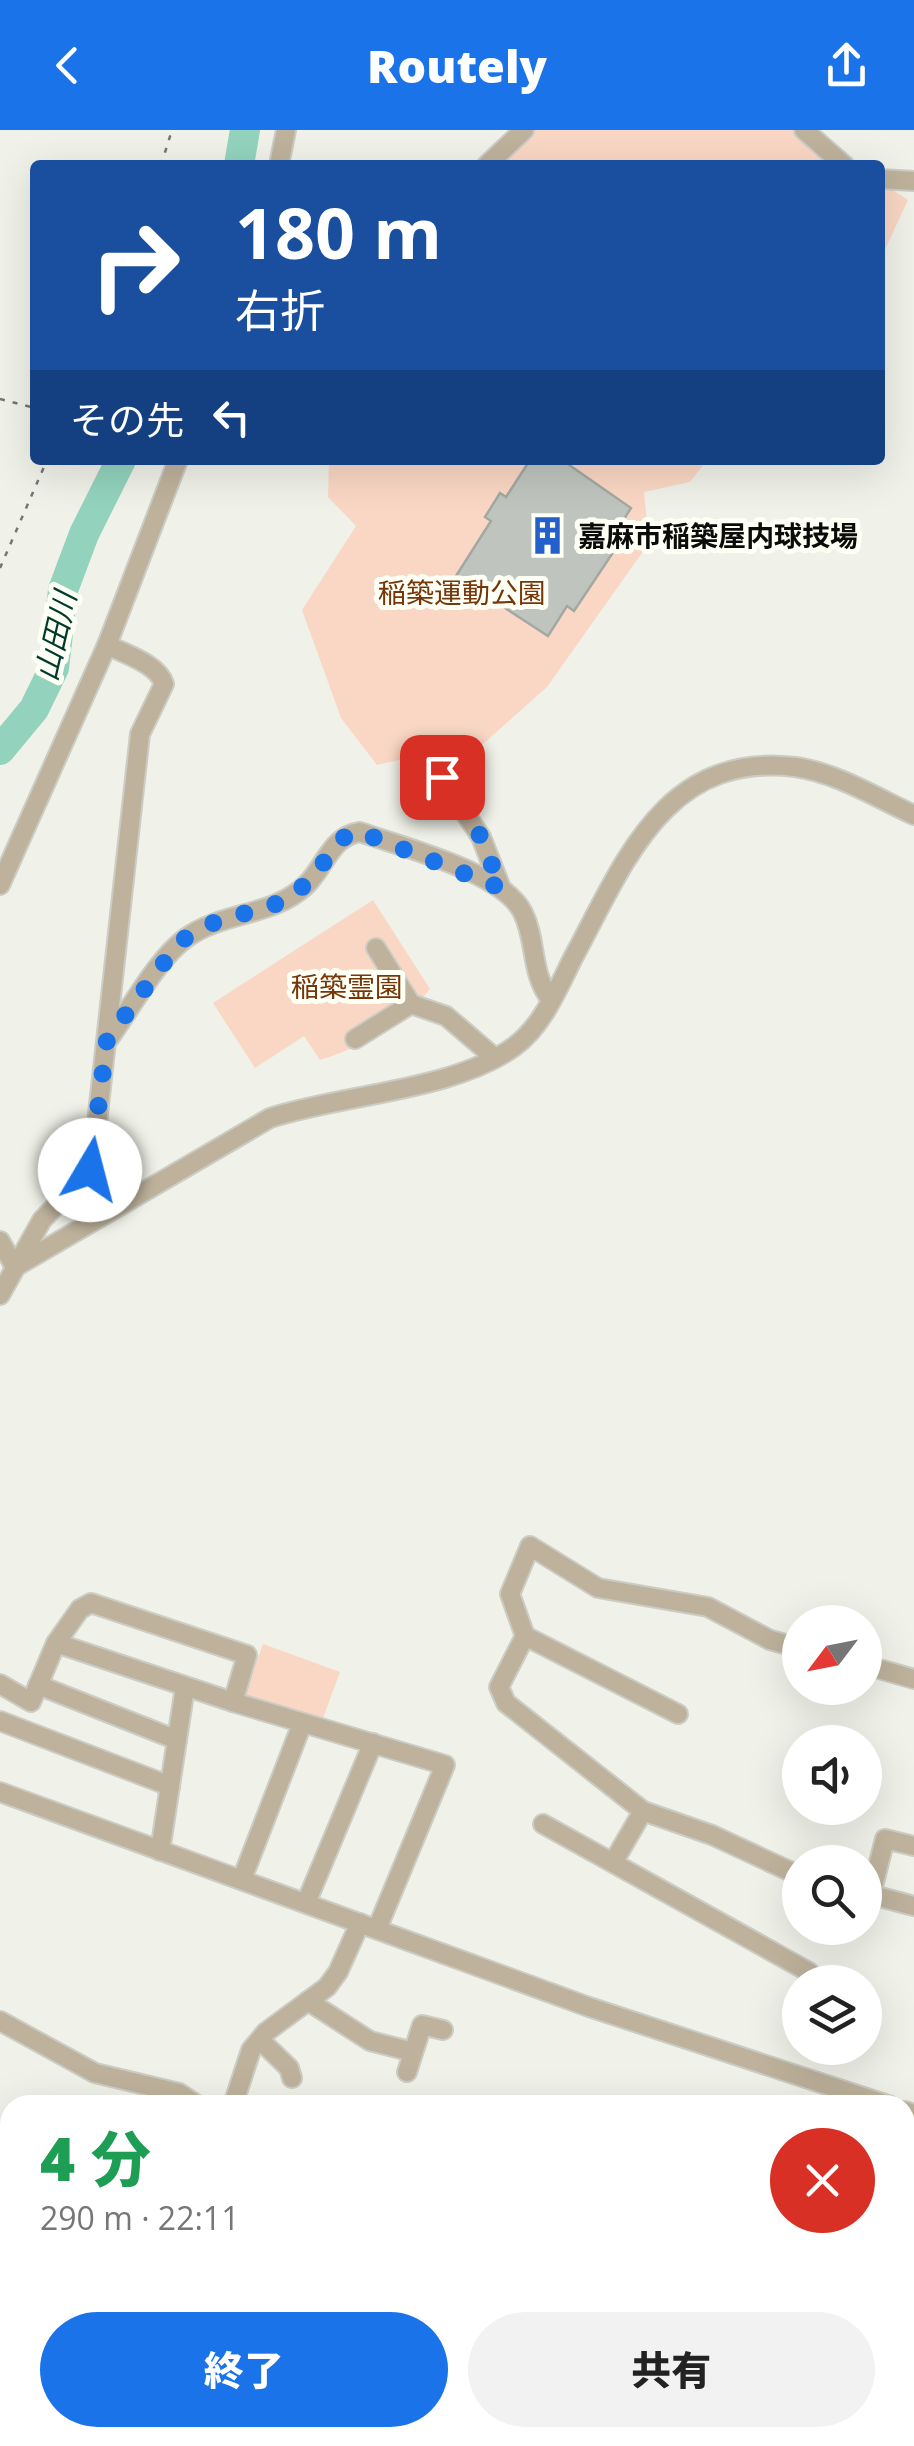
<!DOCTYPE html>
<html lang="ja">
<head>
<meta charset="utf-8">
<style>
	body { margin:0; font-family:"Open Sans","Noto Sans JP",sans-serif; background:#f2f2f2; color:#222; height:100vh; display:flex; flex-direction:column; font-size:38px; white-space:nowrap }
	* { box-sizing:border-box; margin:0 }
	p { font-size:32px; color:#767676 }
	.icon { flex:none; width:55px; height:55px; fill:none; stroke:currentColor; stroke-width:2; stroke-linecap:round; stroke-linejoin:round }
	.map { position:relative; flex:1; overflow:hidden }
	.sheet { position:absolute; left:0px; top:1965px; width:915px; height:352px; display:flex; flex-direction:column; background:#fff; border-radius:30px 30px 0 0; box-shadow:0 10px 40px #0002 }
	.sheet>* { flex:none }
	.hud { position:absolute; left:30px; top:30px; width:855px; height:305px; border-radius:10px; box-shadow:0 10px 40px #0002; background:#1a4fa0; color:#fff; overflow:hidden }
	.needle { width:65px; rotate:238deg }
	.fabs { position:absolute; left:782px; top:1475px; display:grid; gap:20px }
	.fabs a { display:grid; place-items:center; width:100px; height:100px; border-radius:50%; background:#fff; box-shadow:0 10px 40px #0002; font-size:50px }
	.pin { position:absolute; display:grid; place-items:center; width:85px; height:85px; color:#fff; margin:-42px; border-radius:20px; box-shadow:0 5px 15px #0006 }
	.me { position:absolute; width:110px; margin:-55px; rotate:8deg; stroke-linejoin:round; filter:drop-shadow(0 0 8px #0008) }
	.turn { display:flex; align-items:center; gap:35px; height:210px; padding:0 40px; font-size:45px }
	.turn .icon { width:130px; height:130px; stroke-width:2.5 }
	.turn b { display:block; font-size:70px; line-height:85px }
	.then { display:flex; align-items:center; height:95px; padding:0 40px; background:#0003; gap:20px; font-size:38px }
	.round { display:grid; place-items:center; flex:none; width:105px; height:105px; border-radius:52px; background:#f2f2f2 }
	.summary { display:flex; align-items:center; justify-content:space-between; height:170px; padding:0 40px }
	h1 { font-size:60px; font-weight:800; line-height:75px; color:#1e9e55 }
	.action { display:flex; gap:20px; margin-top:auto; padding:20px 40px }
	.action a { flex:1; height:115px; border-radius:60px; background:#1a73e8; color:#fff; font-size:40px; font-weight:800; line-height:115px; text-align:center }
	.action a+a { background:#f2f2f2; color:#222 }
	header { display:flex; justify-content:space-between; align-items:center; height:130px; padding:0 40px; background:#1a73e8; color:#fff; font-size:45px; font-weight:800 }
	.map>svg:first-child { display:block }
	.green { fill:#fad7c4 }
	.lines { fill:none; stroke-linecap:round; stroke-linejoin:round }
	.river { stroke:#93d3bd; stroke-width:30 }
	.building { fill:#bfc5be; stroke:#a3a9a2; stroke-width:2.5 }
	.minor-casing { stroke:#cbccc4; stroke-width:22 }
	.path { stroke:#757670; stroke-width:2.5; stroke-dasharray:5 8; stroke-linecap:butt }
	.minor { stroke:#beb29c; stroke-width:18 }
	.route { stroke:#1a73e8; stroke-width:18; stroke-dasharray:0 32.4 }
	.labels { text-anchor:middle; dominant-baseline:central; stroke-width:10; stroke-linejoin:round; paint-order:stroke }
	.poi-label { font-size:28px; font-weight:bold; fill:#0b0c09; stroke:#fefff5; text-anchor:start }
	.park-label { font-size:28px; fill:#753709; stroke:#fefff5 }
	.water-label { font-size:30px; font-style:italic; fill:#003a2c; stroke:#fefff5 }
</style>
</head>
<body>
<header><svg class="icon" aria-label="back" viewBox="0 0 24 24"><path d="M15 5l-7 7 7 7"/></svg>Routely<svg class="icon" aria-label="share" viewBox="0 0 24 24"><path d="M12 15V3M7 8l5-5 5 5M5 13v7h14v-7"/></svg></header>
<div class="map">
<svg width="914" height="2316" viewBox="0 0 914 2316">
	<rect width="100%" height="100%" fill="#f0f1e8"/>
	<g class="green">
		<polygon points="525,0 796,0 833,35 489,35"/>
		<polygon points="880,52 908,70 880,130"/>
		<polygon points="329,330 707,330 690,352 644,362 649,413 547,557 466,629 451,618 377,635 341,588 302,480 356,396 328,367"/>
		<path d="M373 770 430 859C402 894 363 917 320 930L304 906 255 938 213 873Z"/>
		<polygon points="263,1514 340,1542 322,1591 244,1566"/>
	</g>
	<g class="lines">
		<g class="river">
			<polyline points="239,35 245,0"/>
			<polyline points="0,620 34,579 54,538 63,460 84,404 121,330"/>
		</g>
	</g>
	<polygon class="building" points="530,330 562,330 631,378 605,419 612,424 574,481 567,476 548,506 456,446 491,391 485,387 500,363 506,367"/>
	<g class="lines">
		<defs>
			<g id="minor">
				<polyline points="804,0 844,35"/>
				<polyline points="279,35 286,0"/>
				<polyline points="487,35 524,0"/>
				<polyline points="880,49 914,51"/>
				<polyline points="441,647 481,707 501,758"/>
				<polyline points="0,755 107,515 178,330"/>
				<polyline points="376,818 411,874"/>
				<path d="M110 907C131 878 158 828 186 808 223 781 273 787 306 755 325 737 331 706 360 702 401 717 504 742 523 783 537 811 530 843 551 870"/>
				<polyline points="355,909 411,874 446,886 495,928"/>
				<polyline points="0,1111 15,1137"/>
				<path d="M15 1137 270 988C343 964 454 961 515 916 543 895 558 858 573 828 624 734 664 621 795 637 835 642 877 668 914 685"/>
				<path d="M0 1165 42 1090 90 1040 94 1020 140 604 164 554C158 534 125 524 107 515"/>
				<polyline points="525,1506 678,1584"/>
				<polyline points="56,1513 80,1479 91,1473 247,1525 233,1572"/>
				<polyline points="800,1518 770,1510 708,1477 598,1458 530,1416 510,1464 525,1506 499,1557 506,1573 643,1681 712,1705 800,1746"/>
				<polyline points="865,1535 914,1549"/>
				<polyline points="0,1554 31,1572 56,1513 233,1572 445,1635 377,1799"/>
				<polyline points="38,1555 177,1610"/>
				<polyline points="0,1591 170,1656"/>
				<polyline points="0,1662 589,1877 888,1975"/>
				<polyline points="543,1694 809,1842"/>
				<polyline points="160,1721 185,1557"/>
				<polyline points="614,1731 643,1681"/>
				<polyline points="242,1749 302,1594"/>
				<polyline points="865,1763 914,1776"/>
				<polyline points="871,1764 885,1709 914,1716"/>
				<polyline points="306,1773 373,1613"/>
				<polyline points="308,1871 370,1911 413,1922"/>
				<polyline points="0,1891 95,1943 179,1963 197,1975"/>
				<polyline points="260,1910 289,1938 292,1948"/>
				<polyline points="407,1942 422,1895 443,1900"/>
				<polyline points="233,1975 251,1920 266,1902 327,1857 338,1842 360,1793"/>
				<polyline points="905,1981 914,1984"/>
				<polyline points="905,2079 914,2064"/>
				<polyline points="0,2099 10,2109"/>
				<polyline points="905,2146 914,2118"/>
				<polyline points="0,2189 10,2180"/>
				<polyline points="905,2236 914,2226"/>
				<polyline points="187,2308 189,2316"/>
				<polyline points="503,2308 515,2316"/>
				<polyline points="835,2308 851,2315"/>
				<polyline points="48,2316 62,2308"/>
				<polyline points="218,2316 244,2308"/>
				<polyline points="790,2316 791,2308"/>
			</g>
		</defs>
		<use href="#minor" class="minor-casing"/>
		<g class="path">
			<polyline points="161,35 172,0"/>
			<polyline points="0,269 35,278"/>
			<polyline points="0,438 47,330"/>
		</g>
		<use href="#minor" class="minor"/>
	</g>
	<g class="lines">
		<polyline class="route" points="90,1040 107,910 169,826 184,809 213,793 282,772 306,754 347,704 360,702 501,758 481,707 442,647"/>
	</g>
	<defs>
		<symbol id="building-bare" viewBox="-9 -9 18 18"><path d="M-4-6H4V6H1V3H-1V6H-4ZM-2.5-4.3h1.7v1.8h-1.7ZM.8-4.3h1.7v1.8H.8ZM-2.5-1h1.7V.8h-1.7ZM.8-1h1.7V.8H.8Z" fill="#255fcc" stroke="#fefff5" stroke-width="2.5" paint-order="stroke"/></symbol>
	</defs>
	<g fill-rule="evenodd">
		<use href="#building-bare" x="520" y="378" width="55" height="55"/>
	</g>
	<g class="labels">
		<g class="poi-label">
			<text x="578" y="405">嘉麻市稲築屋内球技場</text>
		</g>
		<g class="park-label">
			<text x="462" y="462">稲築運動公園</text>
			<text x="347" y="856">稲築霊園</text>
		</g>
		<g class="water-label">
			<text transform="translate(55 506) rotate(-77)">山田川</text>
		</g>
	</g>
</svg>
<div class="fabs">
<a><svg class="needle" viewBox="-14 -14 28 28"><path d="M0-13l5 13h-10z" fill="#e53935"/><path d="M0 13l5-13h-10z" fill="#767676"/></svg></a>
<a><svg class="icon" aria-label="sound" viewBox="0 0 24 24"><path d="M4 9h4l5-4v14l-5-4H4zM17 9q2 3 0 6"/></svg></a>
<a><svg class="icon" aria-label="search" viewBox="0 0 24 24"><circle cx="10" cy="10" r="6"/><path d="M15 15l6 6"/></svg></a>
<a><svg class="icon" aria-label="layers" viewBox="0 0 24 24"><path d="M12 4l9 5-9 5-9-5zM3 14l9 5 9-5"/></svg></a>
</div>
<div class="pin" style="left:442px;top:647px;background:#d93025"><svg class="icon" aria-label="arrive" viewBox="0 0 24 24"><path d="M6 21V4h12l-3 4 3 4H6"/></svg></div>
<svg class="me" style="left:90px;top:1040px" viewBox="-20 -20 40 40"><circle r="19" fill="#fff"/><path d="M0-13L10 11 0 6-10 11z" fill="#1a73e8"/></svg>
<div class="hud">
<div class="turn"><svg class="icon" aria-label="right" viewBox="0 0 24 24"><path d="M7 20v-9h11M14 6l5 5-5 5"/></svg><div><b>180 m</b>右折</div></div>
<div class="then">その先<svg class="icon" aria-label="left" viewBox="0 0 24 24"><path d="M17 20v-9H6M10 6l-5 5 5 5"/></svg></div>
</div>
<section class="sheet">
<div class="summary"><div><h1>4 分</h1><p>290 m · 22:11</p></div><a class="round" style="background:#d93025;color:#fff"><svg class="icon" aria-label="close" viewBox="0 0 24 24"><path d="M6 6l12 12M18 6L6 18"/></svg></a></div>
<div class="action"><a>終了</a><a>共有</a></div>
</section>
</div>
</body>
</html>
